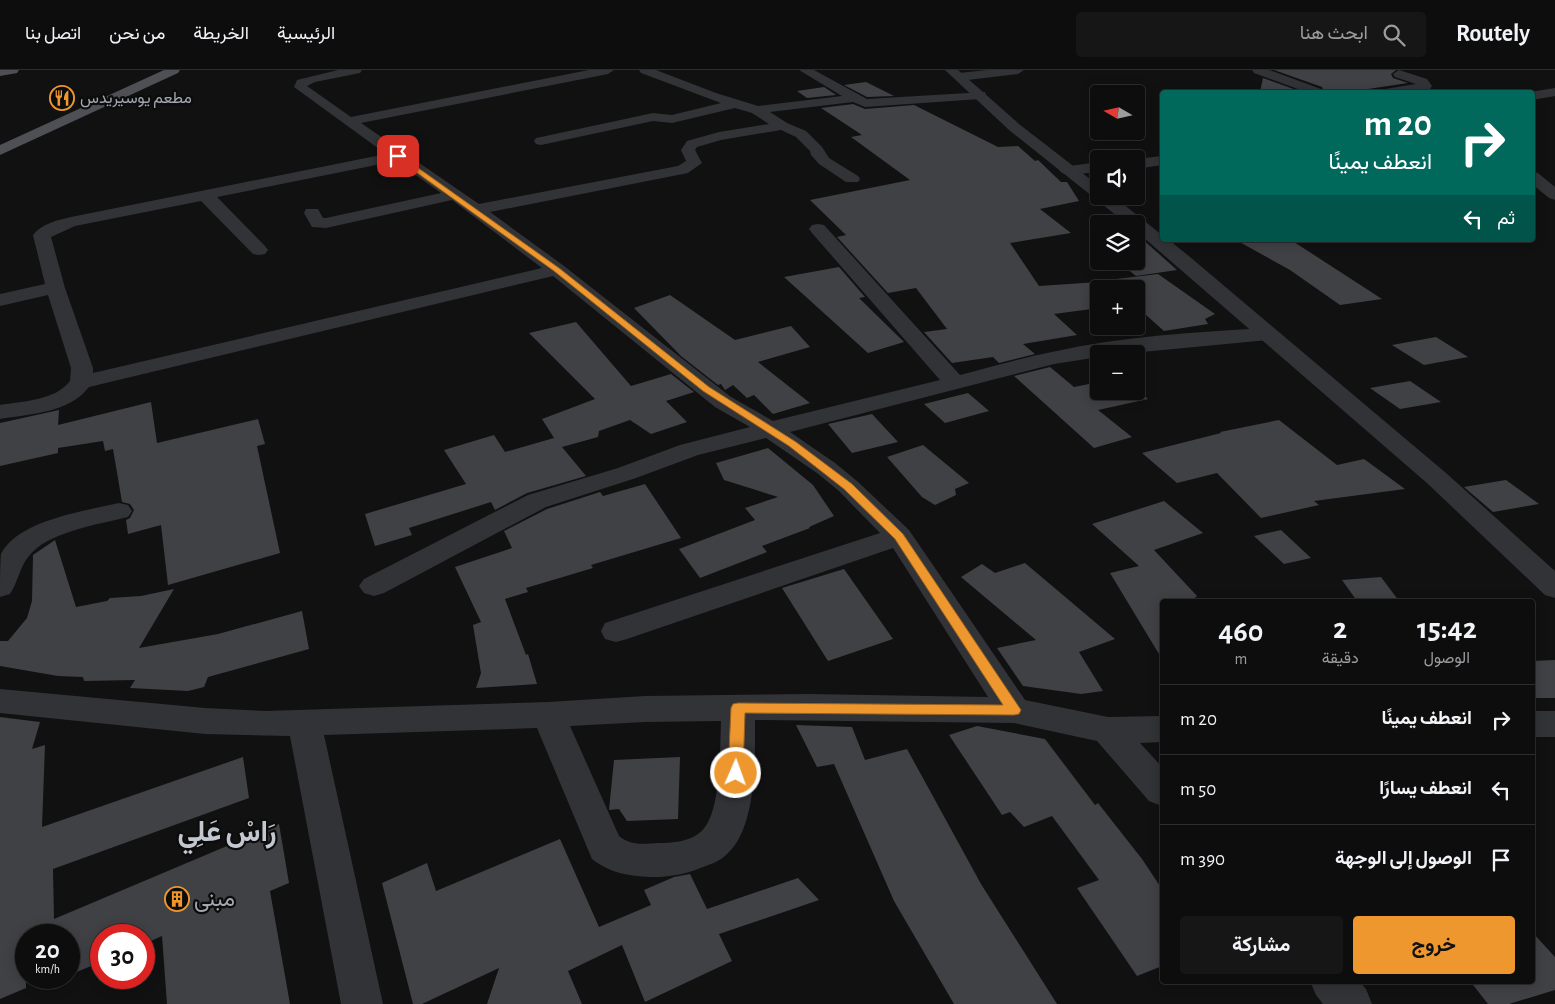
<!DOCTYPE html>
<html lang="ar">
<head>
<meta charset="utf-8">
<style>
	body { margin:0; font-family:"Alegreya Sans",Vazirmatn,sans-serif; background:#161617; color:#f1f3f6; direction:rtl; height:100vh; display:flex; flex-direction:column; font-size:19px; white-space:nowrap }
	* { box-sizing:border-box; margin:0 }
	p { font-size:16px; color:#9a9c9e }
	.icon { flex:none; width:28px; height:28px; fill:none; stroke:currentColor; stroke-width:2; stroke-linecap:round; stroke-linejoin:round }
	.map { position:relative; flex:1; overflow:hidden; direction:ltr }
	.panel { position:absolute; left:1160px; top:529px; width:375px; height:385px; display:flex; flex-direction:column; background:#0d0d0e; border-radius:5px; box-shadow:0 2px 12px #0003,0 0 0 1px #2d2d2e; direction:rtl }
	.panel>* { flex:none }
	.guide { position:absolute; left:1160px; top:20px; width:375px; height:152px; border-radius:5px; box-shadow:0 2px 12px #0003,0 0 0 1px #2d2d2e; direction:rtl; background:#00695c; color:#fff; overflow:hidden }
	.needle { width:32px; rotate:279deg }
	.tools { position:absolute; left:1090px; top:15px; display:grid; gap:10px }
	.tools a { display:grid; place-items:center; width:55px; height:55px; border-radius:5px; background:#0d0d0e; box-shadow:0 2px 12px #0003,0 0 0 1px #2d2d2e; font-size:25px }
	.speed { position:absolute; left:15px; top:854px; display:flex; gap:10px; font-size:25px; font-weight:700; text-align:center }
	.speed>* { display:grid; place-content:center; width:65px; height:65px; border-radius:50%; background:#0d0d0e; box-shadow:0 2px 12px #0003,0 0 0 1px #2d2d2e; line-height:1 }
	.speed small { font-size:12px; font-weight:400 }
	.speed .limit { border:8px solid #d22; background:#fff; color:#111 }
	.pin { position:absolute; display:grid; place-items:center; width:42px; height:42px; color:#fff; margin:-21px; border-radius:10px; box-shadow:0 2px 8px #0006 }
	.me { position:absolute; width:55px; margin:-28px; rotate:2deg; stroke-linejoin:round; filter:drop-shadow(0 0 4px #0008) }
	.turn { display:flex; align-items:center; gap:18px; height:105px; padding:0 20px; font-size:22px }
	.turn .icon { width:65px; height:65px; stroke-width:2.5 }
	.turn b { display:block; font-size:35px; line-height:42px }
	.then { display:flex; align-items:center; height:48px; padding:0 20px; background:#0003; gap:10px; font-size:19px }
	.eta { display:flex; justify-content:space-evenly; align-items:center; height:85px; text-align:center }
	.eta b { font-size:30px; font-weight:700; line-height:35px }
	.action { display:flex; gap:10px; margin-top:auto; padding:10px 20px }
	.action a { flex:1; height:58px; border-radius:5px; background:#ed972e; color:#111; font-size:20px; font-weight:700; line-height:58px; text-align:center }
	.action a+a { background:#161617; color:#f1f3f6 }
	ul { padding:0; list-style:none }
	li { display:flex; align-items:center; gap:15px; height:70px; padding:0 20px; border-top:1px solid #2d2d2e }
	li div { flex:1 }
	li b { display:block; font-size:19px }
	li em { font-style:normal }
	header { display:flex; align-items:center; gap:30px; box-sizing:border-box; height:70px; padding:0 25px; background:#0d0d0e; border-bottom:1px solid #2d2d2e }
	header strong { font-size:24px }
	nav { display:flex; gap:28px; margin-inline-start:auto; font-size:18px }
	.search { width:350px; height:45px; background:#161617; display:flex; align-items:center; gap:12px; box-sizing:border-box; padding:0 18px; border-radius:5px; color:#9a9c9e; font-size:19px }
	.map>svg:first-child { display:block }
	.building { fill:#404145 }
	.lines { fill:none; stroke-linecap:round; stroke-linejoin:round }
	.minor { fill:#323337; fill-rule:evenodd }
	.tertiary { fill:#323337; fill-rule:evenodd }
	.primary { fill:#4e5056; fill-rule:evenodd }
	.route { fill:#ed972e; stroke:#9a621e }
	.labels { text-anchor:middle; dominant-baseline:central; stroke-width:4.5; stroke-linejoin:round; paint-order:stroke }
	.far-poi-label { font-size:16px; fill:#a2a9b3; stroke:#0c0c0d; text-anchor:start }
	.near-poi-label { font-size:22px; fill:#a2a9b3; stroke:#0c0c0d; text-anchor:start }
	.near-district-label { font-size:29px; font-weight:bold; fill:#c3c7cf; stroke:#0c0c0d }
</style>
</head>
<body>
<header>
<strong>Routely</strong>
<div class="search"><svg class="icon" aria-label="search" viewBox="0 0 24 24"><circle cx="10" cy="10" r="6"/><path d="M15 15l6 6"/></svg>ابحث هنا</div>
<nav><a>الرئيسية</a><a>الخريطة</a><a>من نحن</a><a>اتصل بنا</a></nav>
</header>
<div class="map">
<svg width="1555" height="934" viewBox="0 0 1555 934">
	<rect width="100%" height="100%" fill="#111112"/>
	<g class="building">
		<polygon points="1274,0 1396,0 1391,4 1393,8 1408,13 1348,22 1324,22 1322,17"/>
		<polygon points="1263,8 1302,22 1260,22"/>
		<polygon points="866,12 894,26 867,27 844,15"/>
		<polygon points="824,17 836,25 807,28 797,21"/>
		<polygon points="853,34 865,39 914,35 998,77 1018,76 1035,91 1038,90 1061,112 1067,112 1079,131 1040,139 1071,163 1010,173 1039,216 1099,212 1099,238 1054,244 1077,265 1023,274 1035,284 999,293 993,287 952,293 924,262 947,259 916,218 888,223 837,167 846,165 810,130 910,110 851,67 862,65 821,38"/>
		<polygon points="1136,168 1141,168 1177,200 1136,206 1117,191 1136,191"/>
		<polygon points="1236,170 1291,170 1382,229 1340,235 1290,200"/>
		<polygon points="839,197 865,227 859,228 904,272 868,283 784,207"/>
		<polygon points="1158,204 1215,244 1205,249 1208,254 1164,261 1136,236 1136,219 1117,219 1108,210"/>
		<polygon points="670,225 735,270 791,256 810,277 758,292 810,333 773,344 754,325 747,328 733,315 725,320 721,314 718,315 681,286 634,238"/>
		<polygon points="576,252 631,316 671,304 694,322 666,331 687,352 651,364 630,350 599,361 598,367 562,377 586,406 527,423 495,440 491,432 409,458 412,465 375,476 365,444 466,414 444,380 494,365 505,382 554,368 542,349 595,329 529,263"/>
		<polygon points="1436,267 1468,287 1424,295 1392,275"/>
		<polygon points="1050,297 1074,317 1099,312 1099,321 1136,321 1136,318 1148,329 1098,340 1132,367 1094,378 1014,306"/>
		<polygon points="1410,311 1441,332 1400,339 1370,318"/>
		<polygon points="968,323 989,341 945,353 924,334"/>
		<polygon points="151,332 157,373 258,349 265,374 257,376 280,483 168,515 161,455 128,464 126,450 130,448 134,440 130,434 122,432 113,379 105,381 103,371 58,378 58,383 0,396 0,353 59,340 58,355"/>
		<polygon points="872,344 898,372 852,383 828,354"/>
		<polygon points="1279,350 1337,395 1364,389 1405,419 1314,431 1319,435 1261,448 1217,403 1177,413 1142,383 1221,363 1220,362"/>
		<polygon points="923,375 969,413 955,419 956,425 935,435 922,427 887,387"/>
		<polygon points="768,378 813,415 834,446 809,457 810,458 762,476 767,482 700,508 679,479 755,450 745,438 778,427 724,410 716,393"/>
		<polygon points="1506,410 1539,434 1493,442 1464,417"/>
		<polygon points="645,414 681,468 591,495 593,498 526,518 528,522 505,529 526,585 528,584 537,614 476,618 481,603 473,555 481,552 455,497 512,478 504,461 547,439 600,422 603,426"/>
		<polygon points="1164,431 1203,463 1154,480 1197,526 1191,531 1162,531 1162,589 1110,503 1139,496 1092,454"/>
		<polygon points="1281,460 1311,488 1284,494 1254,466"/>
		<polygon points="55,470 76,537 107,531 110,528 141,526 174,519 139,578 218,564 302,541 309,579 208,607 204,617 188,621 130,618 135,610 84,611 83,607 58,606 0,596 0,571 8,571 27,548 32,531 33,485"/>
		<polygon points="1025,493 1115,569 1079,582 1103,621 1081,624 1023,616 997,578 1036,570 961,507 982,494 995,503"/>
		<polygon points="844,499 893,569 828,591 782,518"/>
		<polygon points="1381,507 1399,531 1357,531 1342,510"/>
		<polygon points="1555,590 1555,628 1532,628 1532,591"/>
		<polygon points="0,647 40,652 32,679 45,675 42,757 243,687 249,728 53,799 54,849 279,754 289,813 270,821 290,934 167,934 162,866 144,874 144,865 101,865 101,892 69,905 69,865 26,865 26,918 0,929"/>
		<polygon points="796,655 852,657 865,690 907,679 981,814 1057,934 954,934 894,831 834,694 817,697"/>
		<polygon points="977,656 1045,669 1095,735 1098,733 1142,789 1162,819 1162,896 1137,906 1077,818 1099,810 1052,746 1024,757 1010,742 1002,745 949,665"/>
		<polygon points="680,687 678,749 627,751 619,739 609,740 614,690"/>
		<polygon points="560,769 599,857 651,835 644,820 674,807 690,804 707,839 798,808 819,830 719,864 732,891 645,932 622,875 568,901 582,934 487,934 499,898 422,934 413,934 382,813 427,793 436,821"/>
		<polygon points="1532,862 1555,887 1555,920 1509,934 1488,934 1470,911 1532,911"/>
	</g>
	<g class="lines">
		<g class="minor">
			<path d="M338 0H362L360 3 315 12 307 16 351 47 589 0H614L608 4 361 53 479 134 678 96 686 91 681 80 687 71 719 62 769 54 752 43 735 38 672 53 653 51 541 75 536 74 534 71 536 68 541 67 653 43 672 45 721 33 641 3 639 0H656L716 23 758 36 842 26 799 0H814L867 29 985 22 986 25 985 28 980 29 865 37 853 32 770 42 787 53 806 61 822 77 829 88 858 106 860 109 858 112H846L819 94 811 85 810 81 796 67 781 60 721 70 697 77 695 80 702 93 688 103 490 142 564 196 731 327 773 351 940 310 812 163 809 159 812 155 818 154 824 155 960 305C991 297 1021 288 1052 282 1123 266 1196 262 1268 258L1275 260 1278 264 1275 268 1268 270 1121 284H1099V287L1054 294 790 362 835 393 857 411 909 460 1025 630 1108 647 1162 646V672L1140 673 1162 697V736L1149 731 1097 671 1014 653 755 650C755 687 757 756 728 783 720 792 708 795 698 799 685 804 673 806 660 807 635 807 612 805 592 789L537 658 324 665 383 934H341L290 666 205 664 0 643V619L205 638 266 641 548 632 645 626 808 624 988 627 893 478 627 569 616 572 605 569 601 561 605 553 880 463 839 421 817 403 766 368 698 385 636 408 546 437 384 523 374 526 364 523 359 516 364 509 528 425 618 398 680 375 750 357 715 337 553 206 89 317C69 343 30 344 0 349V335C22 331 55 331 70 311L71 298 48 225 0 236V224L45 214 33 165C41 154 58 150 71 147L386 84 294 17 297 10ZM396 91 441 123 326 148H323L318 139H306L304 143 312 157 326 158 452 130 542 198 93 303V298L65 218 51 167 75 156 201 131 253 184 259 185 265 184 268 180 265 176 217 127ZM721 651C720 677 721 736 705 757 695 771 675 773 659 773 644 774 631 776 619 766L570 656 645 652Z"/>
			<polygon points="987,0 1024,0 1018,4 959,11 953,7 959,3"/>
			<polygon points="1252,0 1269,0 1321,19 1322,22 1306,22 1254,3"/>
			<polygon points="1399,0 1427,9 1432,16 1430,19 1410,22 1384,22 1385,19 1416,14 1395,7 1393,4"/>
			<polygon points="1555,18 1555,26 1532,30 1532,22 1530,22"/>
			<polygon points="1162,86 1162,95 1136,99 1136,89"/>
			<polygon points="1099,92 1099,102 1067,105 1062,103 1059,100 1062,97"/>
			<polygon points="1532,101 1538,103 1555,117 1555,130 1549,128 1532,114"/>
			<path d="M119 433 128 435 132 441 128 447C100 454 47 462 29 486 20 496 18 512 10 524L0 527C0 516 0 493 1 484 18 450 85 441 119 433Z"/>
			<rect x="1532" y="641" width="23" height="26"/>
			<polygon points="1310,911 1359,911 1366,919 1372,934 1323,934 1316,925"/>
		</g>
		<polygon class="tertiary" points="945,0 958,0 1019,54 1099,116 1099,126 1113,126 1162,165 1162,170 1169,170 1190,187 1446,403 1555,501 1555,528 1545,525 1428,414 1136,161 1136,154 1127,154 1009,60"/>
		<g class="primary">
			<polygon points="0,0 19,0 17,3 0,6"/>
			<polygon points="164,0 180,0 178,3 0,85 0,75"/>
		</g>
	</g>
	<polygon class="route" points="395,85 400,85 559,198 709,317 796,372 852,414 903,464 1019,637 1021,640 1019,644 1014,645 745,643 743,703 741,707 736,709 730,707 728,703 731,638 733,634 738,633 1003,635 895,469 844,419 789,376 703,321 554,201 395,87"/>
	<defs>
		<symbol id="restaurant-ring" viewBox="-11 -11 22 22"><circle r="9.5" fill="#0c0c0d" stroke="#ed972e" stroke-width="1.5"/><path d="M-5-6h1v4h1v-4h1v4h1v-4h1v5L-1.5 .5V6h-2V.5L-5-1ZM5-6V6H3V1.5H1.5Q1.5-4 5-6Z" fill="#ed972e"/></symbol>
		<symbol id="building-ring" viewBox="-11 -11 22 22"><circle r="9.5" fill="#0c0c0d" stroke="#ed972e" stroke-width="1.5"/><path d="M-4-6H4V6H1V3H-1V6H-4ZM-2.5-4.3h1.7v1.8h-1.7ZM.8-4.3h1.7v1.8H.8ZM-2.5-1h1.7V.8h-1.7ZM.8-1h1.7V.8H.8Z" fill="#ed972e"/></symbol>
	</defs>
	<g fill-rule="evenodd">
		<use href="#restaurant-ring" x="48" y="14" width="28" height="28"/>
		<use href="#building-ring" x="163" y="815" width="28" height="28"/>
	</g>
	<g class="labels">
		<g class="far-poi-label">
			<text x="80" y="28">مطعم يوسيريدس</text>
		</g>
		<g class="near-poi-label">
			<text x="194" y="829">مبنى</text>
		</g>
		<g class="near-district-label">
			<text x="227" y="762">رَاسْ عَلِي</text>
		</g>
	</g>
</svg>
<div class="tools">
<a><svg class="needle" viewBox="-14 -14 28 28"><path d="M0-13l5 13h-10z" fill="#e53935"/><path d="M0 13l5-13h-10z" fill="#9a9c9e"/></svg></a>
<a><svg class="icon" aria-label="sound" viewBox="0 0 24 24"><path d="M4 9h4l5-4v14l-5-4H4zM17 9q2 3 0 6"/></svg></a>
<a><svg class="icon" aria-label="layers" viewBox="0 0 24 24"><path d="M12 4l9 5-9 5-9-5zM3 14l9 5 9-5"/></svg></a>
<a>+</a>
<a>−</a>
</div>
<div class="speed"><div>20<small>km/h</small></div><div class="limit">30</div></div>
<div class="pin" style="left:398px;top:86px;background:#d93025"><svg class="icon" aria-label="arrive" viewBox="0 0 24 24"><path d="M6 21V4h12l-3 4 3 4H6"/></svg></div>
<svg class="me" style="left:736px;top:703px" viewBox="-20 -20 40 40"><circle r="17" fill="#ed972e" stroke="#fff" stroke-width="3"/><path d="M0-11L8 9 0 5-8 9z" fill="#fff"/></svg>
<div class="guide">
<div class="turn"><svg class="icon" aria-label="right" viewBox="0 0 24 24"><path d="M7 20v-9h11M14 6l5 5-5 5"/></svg><div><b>20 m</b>انعطف يمينًا</div></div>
<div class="then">ثم<svg class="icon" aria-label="left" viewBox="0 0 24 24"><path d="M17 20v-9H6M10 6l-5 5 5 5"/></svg></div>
</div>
<section class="panel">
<div class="eta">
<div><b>15:42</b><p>الوصول</p></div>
<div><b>2</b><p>دقيقة</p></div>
<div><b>460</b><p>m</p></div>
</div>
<ul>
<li><svg class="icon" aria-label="right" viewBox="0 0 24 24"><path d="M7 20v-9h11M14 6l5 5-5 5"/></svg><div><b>انعطف يمينًا</b></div><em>20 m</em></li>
<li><svg class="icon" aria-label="left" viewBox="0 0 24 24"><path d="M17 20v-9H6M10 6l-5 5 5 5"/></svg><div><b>انعطف يسارًا</b></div><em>50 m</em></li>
<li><svg class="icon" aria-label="arrive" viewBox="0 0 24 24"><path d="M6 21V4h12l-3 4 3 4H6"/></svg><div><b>الوصول إلى الوجهة</b></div><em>390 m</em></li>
</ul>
<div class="action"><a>خروج</a><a>مشاركة</a></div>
</section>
</div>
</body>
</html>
